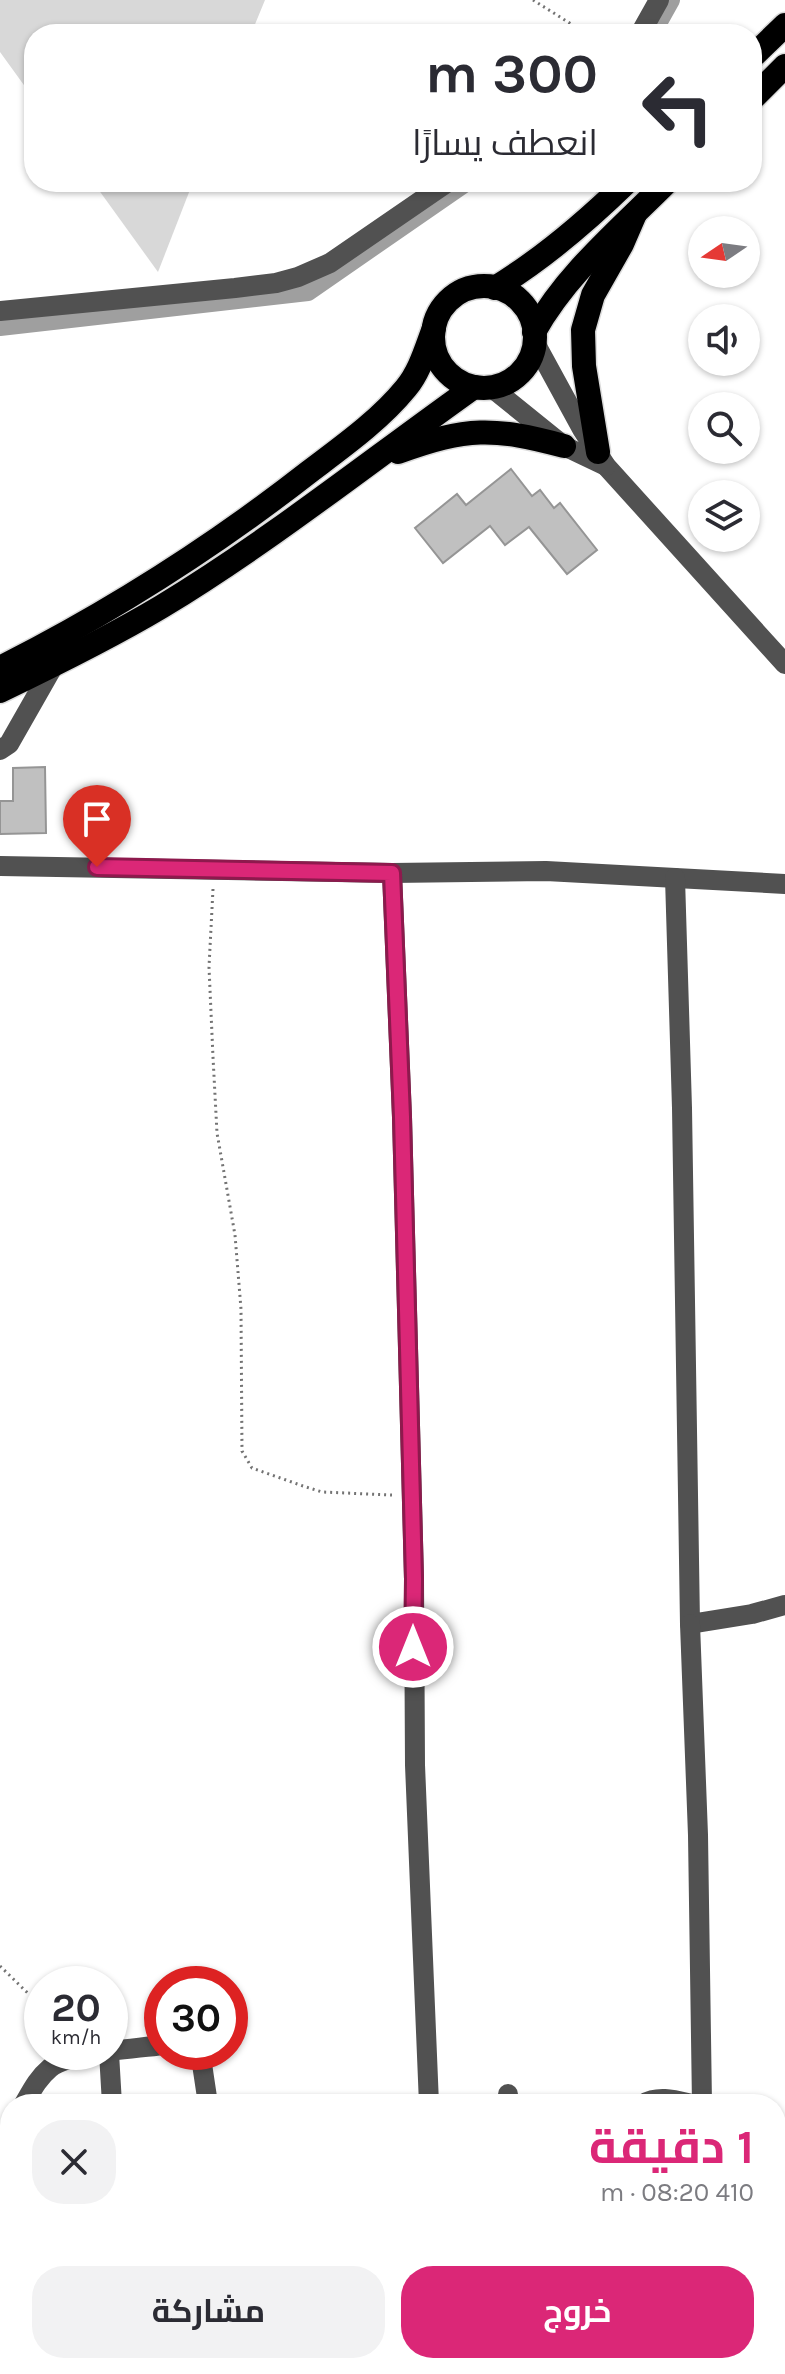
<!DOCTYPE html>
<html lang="ar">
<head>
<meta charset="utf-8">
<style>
	body { margin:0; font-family:Karla,Cairo,sans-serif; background:#f2f2f3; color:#2b2b33; direction:rtl; height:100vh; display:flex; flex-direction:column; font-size:30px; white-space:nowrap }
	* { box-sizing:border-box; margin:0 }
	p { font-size:26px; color:#7c7c81 }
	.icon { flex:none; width:44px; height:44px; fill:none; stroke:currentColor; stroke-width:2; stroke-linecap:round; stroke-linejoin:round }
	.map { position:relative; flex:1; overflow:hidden; direction:ltr }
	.sheet { position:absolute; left:0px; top:2094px; width:786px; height:280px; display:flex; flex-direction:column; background:#fff; border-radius:32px 32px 0 0; box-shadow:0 2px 6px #0004; direction:rtl }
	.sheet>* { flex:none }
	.top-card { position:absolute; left:24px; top:24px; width:738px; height:168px; border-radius:32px; box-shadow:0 2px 6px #0004; direction:rtl; background:#fff; color:#2b2b33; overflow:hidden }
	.needle { width:52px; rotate:257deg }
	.fabs { position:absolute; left:688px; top:216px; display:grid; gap:16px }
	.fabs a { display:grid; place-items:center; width:72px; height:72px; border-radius:50%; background:#fff; box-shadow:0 2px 6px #0004; font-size:40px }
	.speed { position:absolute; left:24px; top:1966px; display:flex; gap:16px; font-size:40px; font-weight:700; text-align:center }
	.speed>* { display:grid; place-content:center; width:104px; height:104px; border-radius:50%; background:#fff; box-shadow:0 2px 6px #0004; line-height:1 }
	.speed small { font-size:20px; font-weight:400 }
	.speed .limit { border:12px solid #d22; background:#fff; color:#111 }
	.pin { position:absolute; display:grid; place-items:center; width:68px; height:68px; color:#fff; margin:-82px -34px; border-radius:50% 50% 50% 0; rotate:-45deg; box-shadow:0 0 8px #0007 }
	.pin .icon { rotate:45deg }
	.me { position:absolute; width:88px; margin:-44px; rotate:0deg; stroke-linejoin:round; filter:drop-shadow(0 0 6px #0008) }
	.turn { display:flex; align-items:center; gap:28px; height:168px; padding:0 32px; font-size:36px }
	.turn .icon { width:104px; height:104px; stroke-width:2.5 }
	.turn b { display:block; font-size:56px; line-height:68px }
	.round { display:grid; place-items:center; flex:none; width:84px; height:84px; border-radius:32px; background:#f2f2f3 }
	.head { display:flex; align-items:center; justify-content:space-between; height:136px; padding:0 32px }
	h1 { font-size:48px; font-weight:700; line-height:60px; color:#db2777 }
	.button { display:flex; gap:16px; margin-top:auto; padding:16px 32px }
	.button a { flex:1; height:92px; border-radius:32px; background:#db2777; color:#fff; font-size:32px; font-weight:700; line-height:92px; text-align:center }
	.button a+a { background:#f2f2f3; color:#2b2b33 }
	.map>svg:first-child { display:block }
	.green { fill:#d8d8d8 }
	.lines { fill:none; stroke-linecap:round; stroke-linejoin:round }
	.canal { stroke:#9f9f9f; stroke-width:18 }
	.building { fill:#c0c0c0; stroke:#959595; stroke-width:2 }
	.highway-casing { stroke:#dbdbdb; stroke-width:27 }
	.path { stroke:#737373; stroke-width:3; stroke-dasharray:2 4; stroke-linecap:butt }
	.minor { stroke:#515151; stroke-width:20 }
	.highway { stroke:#000; stroke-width:24 }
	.rail-casing { stroke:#000; stroke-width:8 }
	.rail { stroke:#fff; stroke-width:5; stroke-dasharray:15; stroke-linecap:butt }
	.route-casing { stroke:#8e194d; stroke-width:20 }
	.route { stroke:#db2777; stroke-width:14 }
</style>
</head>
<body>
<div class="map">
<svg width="785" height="2374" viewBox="0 0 785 2374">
	<rect width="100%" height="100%" fill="#fff"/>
	<g class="green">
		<polygon points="0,0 265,0 251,34 34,34 34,99 0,52"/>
		<polygon points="93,182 193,182 158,272"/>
	</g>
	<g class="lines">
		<g class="canal">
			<polyline points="652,34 671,0"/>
			<polyline points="0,327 308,292 467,182"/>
		</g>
	</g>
	<g class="building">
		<polygon points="511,469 532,496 540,490 554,508 560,503 597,550 567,574 529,527 505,545 490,526 443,563 415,528 457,494 466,505"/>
		<polygon points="45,767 46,833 0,834 0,801 13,801 13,768"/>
	</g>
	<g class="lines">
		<defs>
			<g id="highway">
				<polyline points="752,57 785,25"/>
				<polyline points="752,99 785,66"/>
				<circle cx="484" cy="337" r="51"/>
				<path d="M495 288C544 258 586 222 627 182"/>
				<path d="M534 332C566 274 621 228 667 182"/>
				<path d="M398 452C467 427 493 427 564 446"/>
				<polyline points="598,452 584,366 583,330 593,295 622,244 635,214"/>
				<path d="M0 668C109 613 213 547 309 472 342 447 379 421 406 388 420 371 426 349 434 328"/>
				<path d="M0 691C54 665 109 638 161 607 270 541 370 461 474 387"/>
			</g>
		</defs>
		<use href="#highway" class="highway-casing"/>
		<g class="path">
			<polyline points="533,0 587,34"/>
			<polyline points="213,889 209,967 213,1057 217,1133 235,1235 241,1309 242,1451 252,1468 303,1486 322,1492 392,1495"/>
			<polyline points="0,1966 42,2007"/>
			<polyline points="0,2325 10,2318"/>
		</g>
		<g class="minor">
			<polyline points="640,34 659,0"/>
			<polyline points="0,311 235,288 276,283 298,277 330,263 448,182"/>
			<polyline points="534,341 582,429 606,466 785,664"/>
			<polyline points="492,388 564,446 606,466"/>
			<polyline points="0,750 9,744 54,665"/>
			<polyline points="0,866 392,873 546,871 785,884"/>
			<polyline points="392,873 402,1117 414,1579 415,1765 429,2104"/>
			<polyline points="675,878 682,1108 690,1624 752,1614 785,1605"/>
			<polyline points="690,1624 698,1835 702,2104"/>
			<polyline points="196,2052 202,2064 208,2104"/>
			<polyline points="109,2053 112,2104"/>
			<polyline points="508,2094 508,2104"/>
			<path d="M24 2104C32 2090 38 2078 50 2068 70 2052 135 2049 162 2045"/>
			<path d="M643 2104C658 2095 675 2100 692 2104"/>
			<polyline points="8,2160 10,2146"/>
			<polyline points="776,2260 785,2260"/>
			<polyline points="67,2364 69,2374"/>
		</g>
		<use href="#highway" class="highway"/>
		<defs>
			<g id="rail">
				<polyline points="776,2351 785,2350"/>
				<polyline points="514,2374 629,2364"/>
			</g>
		</defs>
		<use href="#rail" class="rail-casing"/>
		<use href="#rail" class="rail"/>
	</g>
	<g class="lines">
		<defs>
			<polyline id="route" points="97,867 392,873 402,1117 414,1579 413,1647"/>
		</defs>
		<use href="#route" class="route-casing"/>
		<use href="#route" class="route"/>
	</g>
</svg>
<div class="fabs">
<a><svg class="needle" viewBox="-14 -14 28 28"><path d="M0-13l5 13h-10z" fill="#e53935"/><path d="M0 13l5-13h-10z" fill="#7c7c81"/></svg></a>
<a><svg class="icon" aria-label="sound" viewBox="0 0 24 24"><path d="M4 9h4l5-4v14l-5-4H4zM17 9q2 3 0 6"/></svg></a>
<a><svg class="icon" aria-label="search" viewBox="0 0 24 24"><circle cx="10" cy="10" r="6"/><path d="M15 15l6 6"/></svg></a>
<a><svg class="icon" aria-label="layers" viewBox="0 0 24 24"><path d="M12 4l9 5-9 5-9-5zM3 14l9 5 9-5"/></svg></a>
</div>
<div class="speed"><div>20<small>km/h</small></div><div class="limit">30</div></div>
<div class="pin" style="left:97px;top:867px;background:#d93025"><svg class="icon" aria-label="arrive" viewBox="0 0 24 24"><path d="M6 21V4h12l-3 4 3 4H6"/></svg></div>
<svg class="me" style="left:413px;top:1647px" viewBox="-20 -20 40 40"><circle r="17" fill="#db2777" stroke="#fff" stroke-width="3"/><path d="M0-11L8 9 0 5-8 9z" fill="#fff"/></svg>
<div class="top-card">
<div class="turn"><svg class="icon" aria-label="left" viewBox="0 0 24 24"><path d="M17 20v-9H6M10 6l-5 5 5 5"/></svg><div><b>300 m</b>انعطف يسارًا</div></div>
</div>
<section class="sheet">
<div class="head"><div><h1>1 دقيقة</h1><p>410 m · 08:20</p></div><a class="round"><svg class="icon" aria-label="close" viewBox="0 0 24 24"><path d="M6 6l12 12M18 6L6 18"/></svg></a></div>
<div class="button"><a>خروج</a><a>مشاركة</a></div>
</section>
</div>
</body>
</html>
